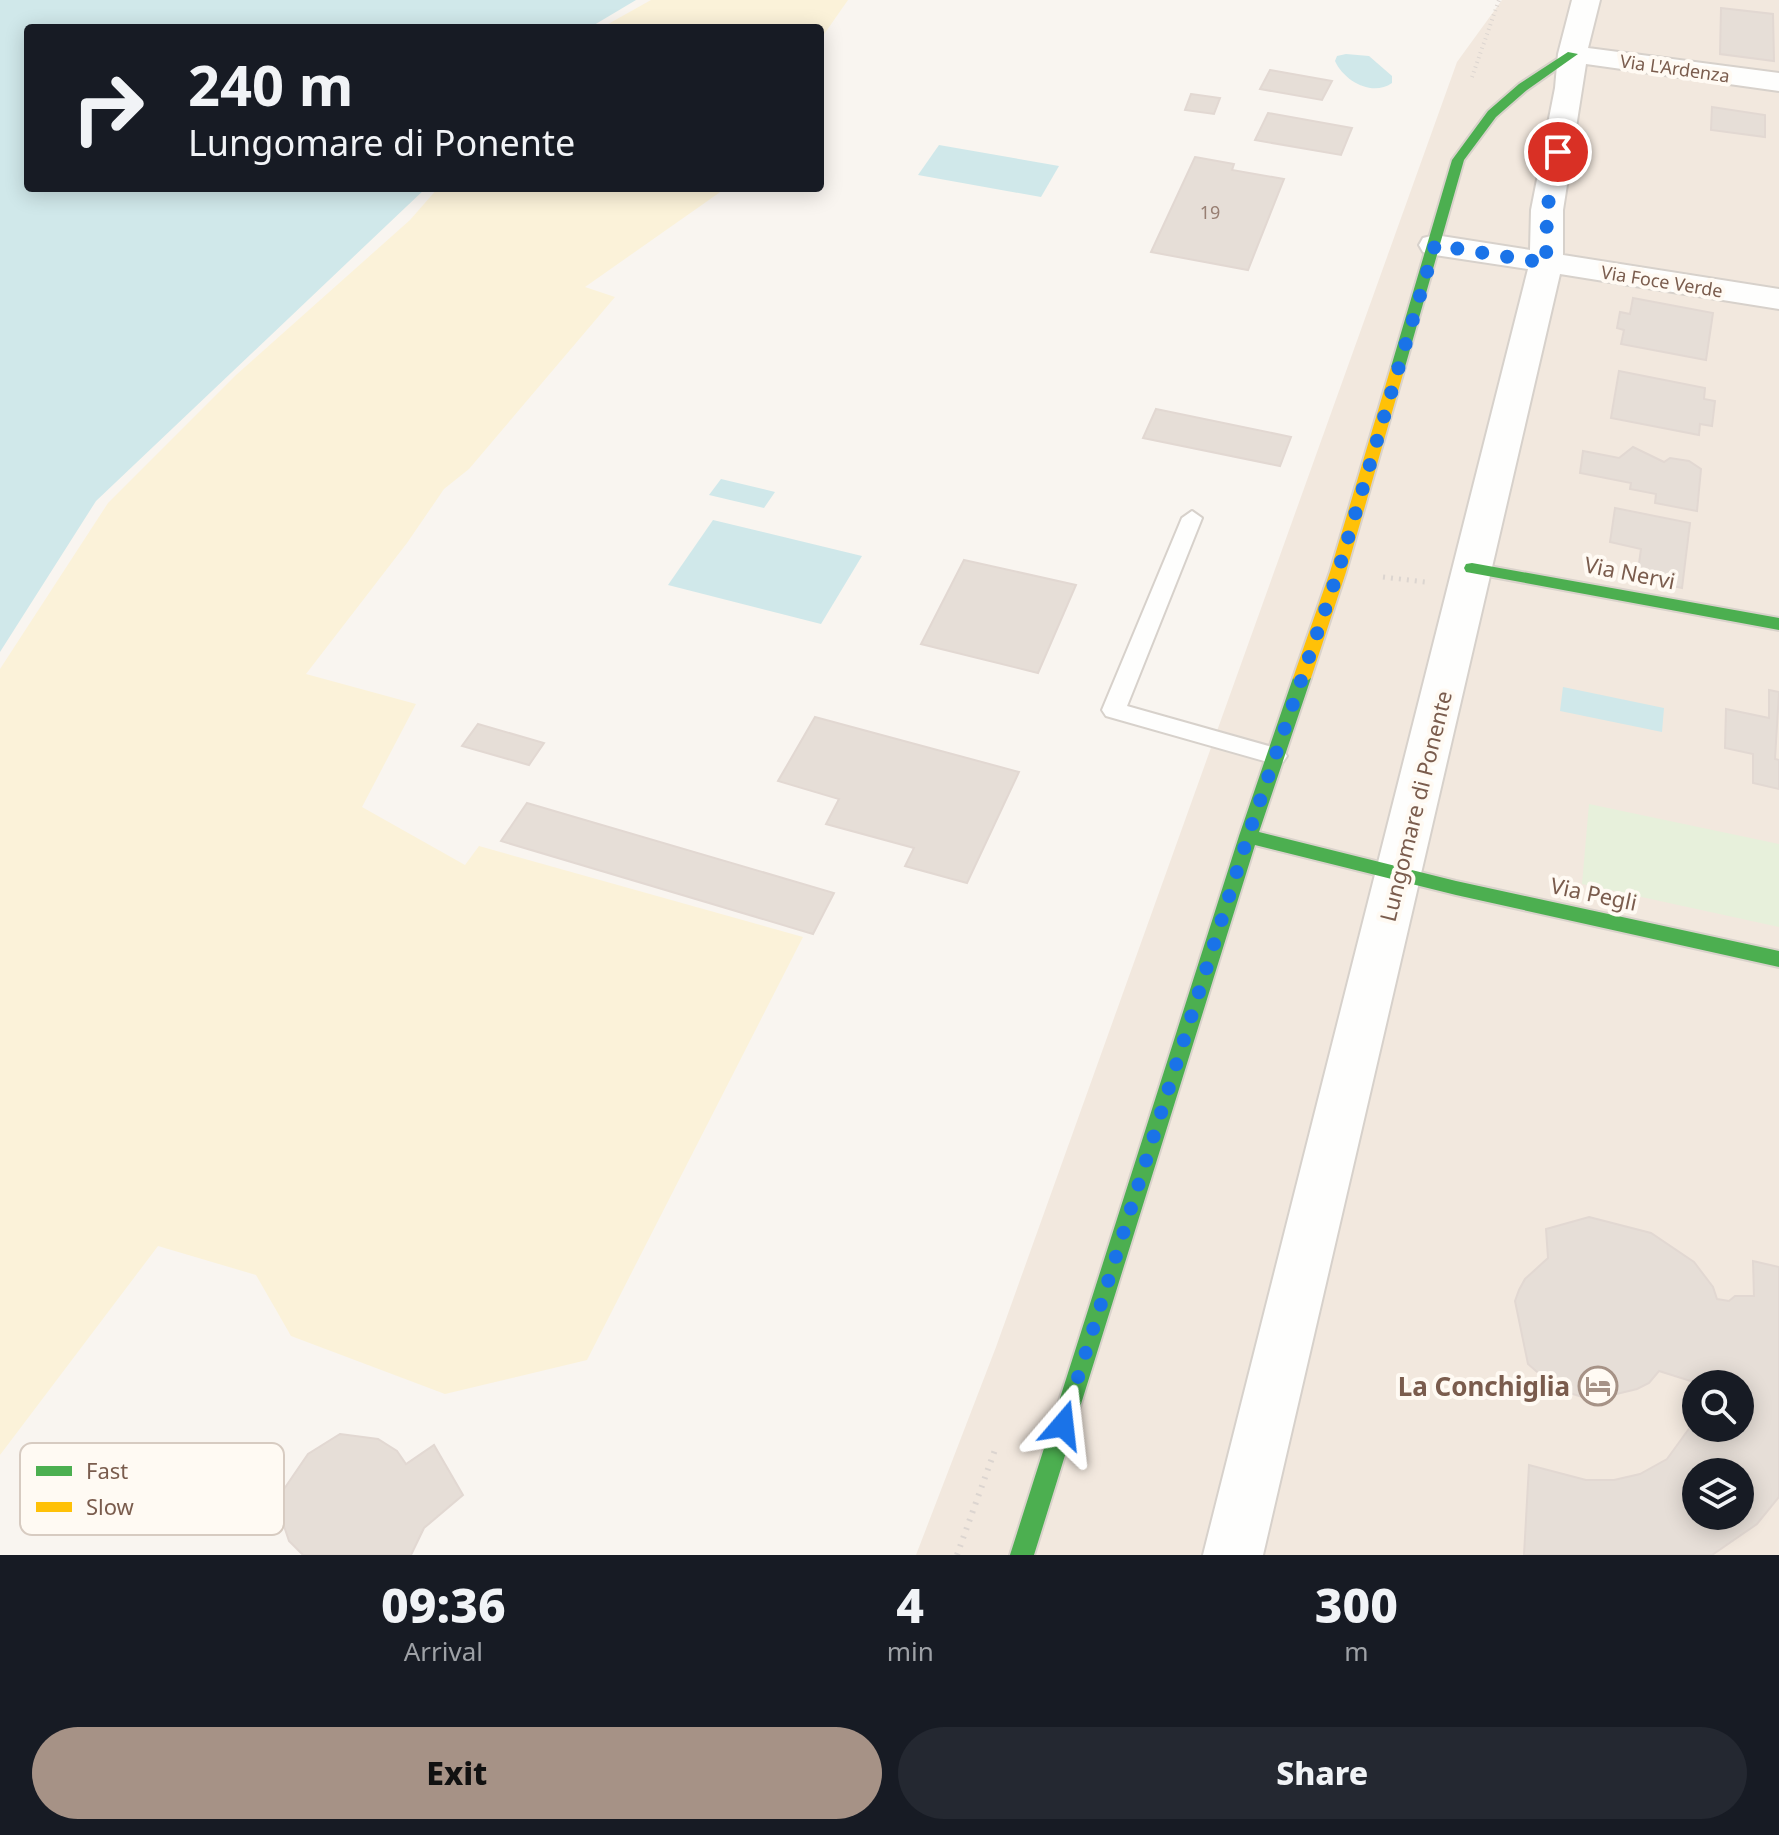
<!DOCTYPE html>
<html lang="en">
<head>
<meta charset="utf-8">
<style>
	body { margin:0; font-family:"Noto Sans",sans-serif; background:#242831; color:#f1f3f6; height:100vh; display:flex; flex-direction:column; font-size:30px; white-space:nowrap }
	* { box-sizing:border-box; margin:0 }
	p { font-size:26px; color:#9ea1a6 }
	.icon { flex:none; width:44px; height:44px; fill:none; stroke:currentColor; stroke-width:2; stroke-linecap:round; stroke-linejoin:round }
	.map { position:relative; height:1555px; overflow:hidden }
	.side { display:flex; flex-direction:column; background:#171b24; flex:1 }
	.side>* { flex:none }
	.hud { position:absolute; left:24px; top:24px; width:800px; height:168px; border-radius:8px; box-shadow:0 4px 20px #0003; background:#171b24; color:#f1f3f6; overflow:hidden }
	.controls { position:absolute; left:1682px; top:1370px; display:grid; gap:16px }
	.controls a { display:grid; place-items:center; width:72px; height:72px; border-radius:50%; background:#171b24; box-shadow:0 4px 20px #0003; font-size:40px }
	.pin { position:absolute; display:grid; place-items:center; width:68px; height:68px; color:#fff; margin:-34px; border:4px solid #fff; border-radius:50%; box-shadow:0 2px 8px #0007 }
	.me { position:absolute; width:88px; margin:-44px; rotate:17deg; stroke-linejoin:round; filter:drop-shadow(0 0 6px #0008) }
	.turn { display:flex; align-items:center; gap:28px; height:168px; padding:0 32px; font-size:36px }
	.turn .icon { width:104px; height:104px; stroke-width:2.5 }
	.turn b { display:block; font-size:56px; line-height:68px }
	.eta { display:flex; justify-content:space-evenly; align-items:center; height:136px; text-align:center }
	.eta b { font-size:48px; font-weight:800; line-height:56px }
	.primary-button { display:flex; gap:16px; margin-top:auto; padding:16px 32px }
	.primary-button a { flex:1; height:92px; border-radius:48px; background:#a69286; color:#111; font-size:32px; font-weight:800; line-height:92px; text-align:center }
	.primary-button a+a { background:#242831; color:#f1f3f6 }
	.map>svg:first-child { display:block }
	.residential { fill:#f2e8de; fill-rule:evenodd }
	.green { fill:#e7f0db }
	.sand { fill:#fbf2d9 }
	.water { fill:#d0e8ea }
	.building { fill:#e6ded7; stroke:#e2d8d2; stroke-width:2; fill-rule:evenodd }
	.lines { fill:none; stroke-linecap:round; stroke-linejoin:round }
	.lane-casing { stroke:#d7d1cb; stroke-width:4 }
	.street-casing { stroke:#d7d1cb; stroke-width:4 }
	.fast-casing { stroke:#d9d2cb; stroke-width:4 }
	.slow-casing { stroke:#d9d2cb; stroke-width:4 }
	.path-far2 { stroke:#dcd5d0; stroke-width:4; stroke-dasharray:1 4; stroke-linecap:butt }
	.path-far1 { stroke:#dcd5d0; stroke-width:5; stroke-dasharray:2 6; stroke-linecap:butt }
	.path { stroke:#dcd5d0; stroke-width:6; stroke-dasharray:2 7; stroke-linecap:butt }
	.lane { fill:#fefefd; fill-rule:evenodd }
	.street { fill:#fefefd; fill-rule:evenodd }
	.fast { fill:#4caf50; fill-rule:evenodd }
	.slow { fill:#ffc107; fill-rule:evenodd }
	.route { stroke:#1a73e8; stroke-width:14; stroke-dasharray:0 25.2 }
	.labels { text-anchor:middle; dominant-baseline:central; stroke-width:8; stroke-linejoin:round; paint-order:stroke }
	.far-street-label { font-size:18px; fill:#7a5c4d; stroke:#fffaf3 }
	.number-label { font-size:18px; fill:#977e72 }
	.street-label { font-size:22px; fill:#7a5c4d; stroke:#fffaf3 }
	.near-poi-label { font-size:26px; font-weight:bold; fill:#7a5c4d; stroke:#fffaf3; text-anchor:end }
	.key { fill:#fffaf3; stroke:#d7cbc1; stroke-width:2 }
	.key-label { font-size:22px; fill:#7a5c4d }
</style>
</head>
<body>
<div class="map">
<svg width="1779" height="1555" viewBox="0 0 1779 1555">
	<rect width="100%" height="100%" fill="#f9f5f0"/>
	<path class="residential" d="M1502 0H1779V1555H916L996 1347 1457 62ZM1696 1384H1740V1428H1696ZM1696 1472H1740V1516H1696Z"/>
	<polygon class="green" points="1589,804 1779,844 1779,927 1582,884"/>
	<g class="sand">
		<polygon points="651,0 848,0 820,40 820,28 601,28"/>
		<polygon points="438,188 726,188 585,287 615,297 469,469 444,489 407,543 306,674 416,704 362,807 465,865 479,846 803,937 587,1360 445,1394 291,1336 256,1275 158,1246 0,1455 0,669 108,503 236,375 410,220"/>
	</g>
	<g class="water">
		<polygon points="0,0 636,0 589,28 28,28 28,188 426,188 96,501 0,652"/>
		<path d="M1346 54 1369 56 1392 76V83C1372 97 1344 81 1335 61L1337 56Z"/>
		<polygon points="939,145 1059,166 1041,197 918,175"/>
		<polygon points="721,479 775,492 764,508 709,495"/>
		<polygon points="713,520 862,556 821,624 668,585"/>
		<polygon points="1563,687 1664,708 1662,732 1560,711"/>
	</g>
	<g class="building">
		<polygon points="1721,8 1773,14 1774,61 1720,54"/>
		<polygon points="1270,70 1332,81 1322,100 1260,89"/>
		<polygon points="1191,94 1220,98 1214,114 1185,110"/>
		<polygon points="1712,107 1765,115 1765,137 1711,130"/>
		<polygon points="1268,113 1352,128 1341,155 1255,140"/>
		<polygon points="1195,157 1234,164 1232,170 1284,179 1248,270 1151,252"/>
		<polygon points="1633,298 1713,313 1706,360 1621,344 1624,330 1617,328 1620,312 1630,314"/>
		<polygon points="1619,371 1705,388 1704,399 1715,401 1712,426 1700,424 1699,435 1611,418"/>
		<polygon points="1156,409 1291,437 1280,466 1143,438"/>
		<polygon points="1633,447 1664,462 1670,458 1689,461 1701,469 1697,511 1655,503 1656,494 1630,489 1631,483 1580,473 1583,451 1619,458"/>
		<polygon points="1615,508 1690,523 1682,588 1637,578 1641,549 1610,542"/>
		<polygon points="964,560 1076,585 1038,673 921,644"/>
		<polygon points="1769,690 1779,692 1775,759 1779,760 1779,789 1753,783 1753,754 1725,748 1726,709 1769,718"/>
		<polygon points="815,717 1019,772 967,883 905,866 914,848 826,824 839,799 778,781"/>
		<polygon points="478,724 544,743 529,765 462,746"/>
		<polygon points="527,803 834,893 813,934 501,841"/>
		<path d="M1589 1217 1651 1233 1694 1262 1713 1287 1717 1299 1729 1301 1735 1296H1754L1753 1261 1779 1267V1497L1757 1524 1712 1555H1524L1529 1465 1586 1480H1614L1640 1474 1667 1459 1696 1419V1428H1740V1384H1700L1659 1371 1649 1383 1637 1389 1592 1400 1557 1389 1528 1364 1515 1301 1519 1290 1525 1279 1548 1258 1546 1229ZM1696 1472H1740V1516H1696Z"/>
		<polygon points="340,1434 378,1439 397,1451 406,1464 434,1445 463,1495 424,1528 411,1555 303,1555 289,1541 281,1517 284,1489 308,1454"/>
	</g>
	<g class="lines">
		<defs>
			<polygon id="lane" points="1192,511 1202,518 1127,706 1283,750 1287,756 1283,762 1275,764 1106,716 1102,710 1182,518"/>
			<polygon id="street" points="1572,0 1600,0 1588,48 1779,73 1779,91 1586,64 1563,210 1563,255 1779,289 1779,309 1560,274 1263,1555 1203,1555 1528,269 1435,255 1423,252 1419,245 1423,238 1435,235 1530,250 1531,210 1555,88 1558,54"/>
			<g id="fast">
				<polygon points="1568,52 1578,54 1527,90 1496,117 1464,160 1405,367 1398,371 1393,370 1391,367 1452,160 1488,111 1519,84"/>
				<polygon points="1472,563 1779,618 1779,630 1466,572 1464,568 1466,564"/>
				<polygon points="1302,672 1311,678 1259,832 1456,881 1779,951 1779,967 1456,895 1255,845 1034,1555 1010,1555 1239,836 1293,678"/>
			</g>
			<polygon id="slow" points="1398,363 1405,367 1346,572 1311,678 1302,684 1296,682 1293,678 1330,572 1391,367"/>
		</defs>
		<use href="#lane" class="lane-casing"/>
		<use href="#street" class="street-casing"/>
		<use href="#fast" class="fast-casing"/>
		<use href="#slow" class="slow-casing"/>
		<polyline class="path-far2" points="1472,77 1499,0"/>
		<polyline class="path-far1" points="1383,577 1425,582"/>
		<polyline class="path" points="957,1555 996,1447"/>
		<use href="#lane" class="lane"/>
		<use href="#street" class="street"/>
		<use href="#fast" class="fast"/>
		<use href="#slow" class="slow"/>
	</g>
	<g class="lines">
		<polyline class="route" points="1063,1425 1248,836 1338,572 1435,245 1546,263 1547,210 1558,152"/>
	</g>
	<defs>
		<symbol id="hotel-ring" viewBox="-11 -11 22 22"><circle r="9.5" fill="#fffaf3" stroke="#a69286" stroke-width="1.5"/><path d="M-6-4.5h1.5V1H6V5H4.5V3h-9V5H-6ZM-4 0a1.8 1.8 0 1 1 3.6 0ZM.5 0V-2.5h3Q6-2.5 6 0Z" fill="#a69286"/></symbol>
	</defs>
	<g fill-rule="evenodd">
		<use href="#hotel-ring" x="1576" y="1364" width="44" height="44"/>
	</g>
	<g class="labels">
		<g class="far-street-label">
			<text transform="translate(1675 68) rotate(8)">Via L'Ardenza</text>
			<text transform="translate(1662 281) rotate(9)">Via Foce Verde</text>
		</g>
		<g class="number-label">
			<text x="1210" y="212">19</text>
		</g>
		<g class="street-label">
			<text transform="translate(1630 572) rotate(11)">Via Nervi</text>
			<text transform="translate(1415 806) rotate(-76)">Lungomare di Ponente</text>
			<text transform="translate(1594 893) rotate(12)">Via Pegli</text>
		</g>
		<g class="near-poi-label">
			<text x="1570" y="1386">La Conchiglia</text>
		</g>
	</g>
	<rect x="20" y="1443" width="264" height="92" rx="12" class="key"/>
	<rect x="36" y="1466" width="36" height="10" fill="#4caf50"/>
	<rect x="36" y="1502" width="36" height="10" fill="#ffc107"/>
	<g class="key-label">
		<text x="86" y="1479">Fast</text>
		<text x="86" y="1515">Slow</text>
	</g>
</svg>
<div class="controls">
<a><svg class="icon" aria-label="search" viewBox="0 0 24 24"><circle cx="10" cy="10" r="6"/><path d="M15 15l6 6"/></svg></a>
<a><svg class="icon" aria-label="layers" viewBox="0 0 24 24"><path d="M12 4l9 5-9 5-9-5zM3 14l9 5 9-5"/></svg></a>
</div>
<div class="pin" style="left:1558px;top:152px;background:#d93025"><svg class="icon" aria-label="arrive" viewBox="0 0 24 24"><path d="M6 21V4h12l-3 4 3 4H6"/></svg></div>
<svg class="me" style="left:1063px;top:1425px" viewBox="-20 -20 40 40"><path d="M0-17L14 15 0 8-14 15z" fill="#1a73e8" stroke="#fff" stroke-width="4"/></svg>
<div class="hud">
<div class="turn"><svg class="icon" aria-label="right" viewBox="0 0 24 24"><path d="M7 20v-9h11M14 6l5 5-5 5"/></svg><div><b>240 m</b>Lungomare di Ponente</div></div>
</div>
</div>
<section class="side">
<div class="eta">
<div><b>09:36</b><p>Arrival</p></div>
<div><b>4</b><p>min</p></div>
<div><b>300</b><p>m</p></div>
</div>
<div class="primary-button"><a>Exit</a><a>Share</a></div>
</section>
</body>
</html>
